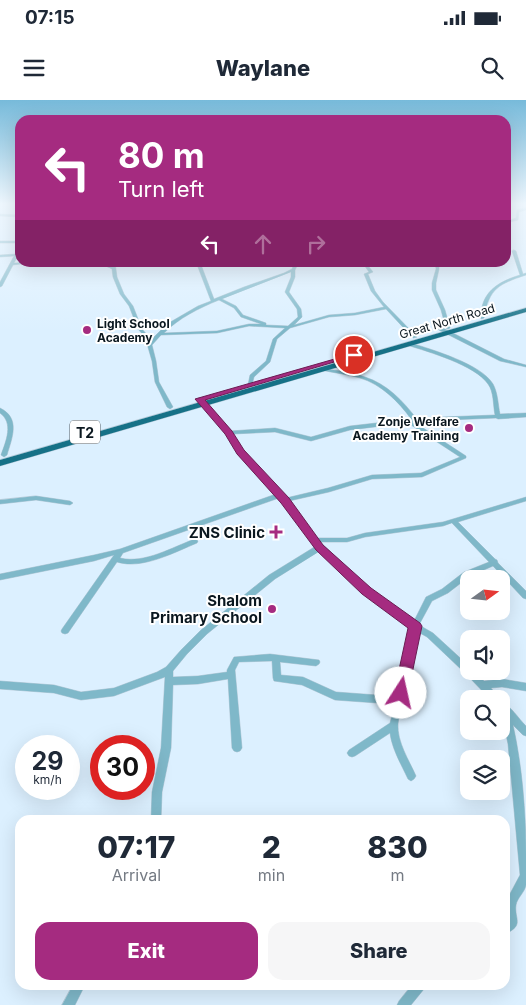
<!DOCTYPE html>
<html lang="en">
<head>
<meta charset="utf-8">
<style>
	body { margin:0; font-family:Inter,sans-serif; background:#f6f6f7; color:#1f2937; height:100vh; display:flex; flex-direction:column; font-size:19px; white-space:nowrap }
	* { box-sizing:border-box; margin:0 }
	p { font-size:16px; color:#747a83 }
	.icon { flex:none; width:28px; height:28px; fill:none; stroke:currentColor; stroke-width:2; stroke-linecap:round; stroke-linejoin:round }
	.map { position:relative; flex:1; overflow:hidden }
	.details { position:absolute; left:15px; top:715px; width:495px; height:175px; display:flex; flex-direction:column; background:#fff; border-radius:15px; box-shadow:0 5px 20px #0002 }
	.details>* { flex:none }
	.banner { position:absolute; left:15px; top:15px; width:496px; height:152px; border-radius:15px; box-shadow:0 5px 20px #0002; background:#a52b80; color:#fff; overflow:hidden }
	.needle { width:32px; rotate:75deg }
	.fabs { position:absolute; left:460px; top:470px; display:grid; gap:10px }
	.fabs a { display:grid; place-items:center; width:50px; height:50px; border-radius:10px; background:#fff; box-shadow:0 5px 20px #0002; font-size:25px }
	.speed { position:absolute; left:15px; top:635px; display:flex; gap:10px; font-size:25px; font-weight:700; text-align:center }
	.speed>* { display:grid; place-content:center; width:65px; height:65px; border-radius:50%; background:#fff; box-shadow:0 5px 20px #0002; line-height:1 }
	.speed small { font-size:12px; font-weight:400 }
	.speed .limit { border:8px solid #d22; background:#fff; color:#111 }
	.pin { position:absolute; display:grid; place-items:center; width:42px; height:42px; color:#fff; margin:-21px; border:2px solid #fff; border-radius:50%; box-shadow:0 1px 5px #0007 }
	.me { position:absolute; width:55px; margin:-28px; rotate:10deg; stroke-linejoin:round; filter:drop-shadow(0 0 4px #0008) }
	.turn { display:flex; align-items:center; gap:18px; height:105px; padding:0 20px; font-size:22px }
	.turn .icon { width:65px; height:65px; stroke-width:2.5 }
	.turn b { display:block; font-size:35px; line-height:42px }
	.lanes { display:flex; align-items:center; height:48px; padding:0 20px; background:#0003; justify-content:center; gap:25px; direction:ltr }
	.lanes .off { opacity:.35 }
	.eta { display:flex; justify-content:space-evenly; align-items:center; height:85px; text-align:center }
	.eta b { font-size:30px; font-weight:800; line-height:35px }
	.cta { display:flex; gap:10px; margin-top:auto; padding:10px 20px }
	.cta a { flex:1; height:58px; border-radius:15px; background:#a52b80; color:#fff; font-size:20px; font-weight:800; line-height:58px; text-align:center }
	.cta a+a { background:#f6f6f7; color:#1f2937 }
	.status { display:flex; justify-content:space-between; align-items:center; height:35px; padding:0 25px; background:#fff; direction:ltr }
	.status svg { height:14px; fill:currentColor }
	header { display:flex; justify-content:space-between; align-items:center; height:65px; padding:0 20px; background:#fff; font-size:22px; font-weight:800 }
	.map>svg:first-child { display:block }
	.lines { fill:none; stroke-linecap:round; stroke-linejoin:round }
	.minor-casing { stroke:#bacddb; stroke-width:1 }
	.highway-casing { stroke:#bacddb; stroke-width:1 }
	.minor { fill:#7fb8c9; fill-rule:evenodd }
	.highway { fill:#167187; fill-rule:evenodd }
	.route { fill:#a52b80; stroke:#6b1c53 }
	.poi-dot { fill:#a52b80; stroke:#fff; stroke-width:2 }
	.labels { text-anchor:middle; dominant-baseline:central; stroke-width:4; stroke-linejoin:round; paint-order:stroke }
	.far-street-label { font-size:12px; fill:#0a171f; stroke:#fff }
	.far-poi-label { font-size:12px; font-weight:bold; fill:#0a171f; stroke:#fff; text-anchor:start }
	.shield { fill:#fff; stroke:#545d62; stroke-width:1 }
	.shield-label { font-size:14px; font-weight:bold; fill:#0a171f }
	.poi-label { font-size:15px; font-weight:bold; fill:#0a171f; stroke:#fff; text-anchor:end }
</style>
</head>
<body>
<div class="status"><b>07:15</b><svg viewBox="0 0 49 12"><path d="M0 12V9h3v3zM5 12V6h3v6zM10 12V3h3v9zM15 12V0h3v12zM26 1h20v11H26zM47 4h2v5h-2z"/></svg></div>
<header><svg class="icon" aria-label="menu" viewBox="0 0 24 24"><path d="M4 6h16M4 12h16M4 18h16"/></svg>Waylane<svg class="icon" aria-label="search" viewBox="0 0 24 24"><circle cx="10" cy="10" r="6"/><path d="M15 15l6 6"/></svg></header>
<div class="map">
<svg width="526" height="905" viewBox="0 0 526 905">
	<rect width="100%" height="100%" fill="#dcf0ff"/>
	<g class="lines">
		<defs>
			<g id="minor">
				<polygon points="526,108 526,110 519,112 518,120 506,123 506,121 516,118 517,110"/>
				<polygon points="0,114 20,115 20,117 0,116"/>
				<rect x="0" y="141" width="20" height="2"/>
				<polygon points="19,148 20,148 20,152 14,163 36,162 13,165 2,186 0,187 0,182 14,156 0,157 0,155 16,154"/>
				<path d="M514 150 516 151 523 174 526 173V175C499 184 489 188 484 218L481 219C480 193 497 182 520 175L512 151Z"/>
				<path d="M96 162H102L112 166 111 162H115L117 177 124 194 133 206 142 229 149 237 150 241 167 224 198 206 211 201 196 162H200L214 199 244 187 284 173 292 169 295 162H299L295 170V177L289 192 301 209 302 217 294 225 329 215 355 213 384 207 371 191 364 174 369 172 362 162H365L373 172 368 174 375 191 383 202 417 237 413 238 386 209 355 215 329 217 290 228 277 239 270 262 254 277 252 285 250 286 248 285 250 275 266 261 273 239 285 228 249 226 217 233 161 235 152 245 156 261 159 282 173 307 170 309 167 307 155 282 152 261 145 237 138 229 129 206 120 194 113 177 112 169ZM291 172V177L285 192 297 209 298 217 288 226 266 225V223L243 215 236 206 222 199ZM219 200 234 208 241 217 261 224H249L217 231 164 233C179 218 199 208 219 200Z"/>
				<polygon points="435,162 439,162 439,169 436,183 436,190 445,210 450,228 448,229 446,228 441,210 432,190 432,183 436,169"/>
				<polygon points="439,228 443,228 504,259 526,265 526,267 500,261 439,230"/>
				<path d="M407 243H411C433 250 481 264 493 284 498 293 498 305 500 314L526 313V317L498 319 496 318 425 321 414 322 466 356V358L422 377 372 379 329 392 289 401 317 438H347L365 433 443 422 526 397V401L458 422 495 459 497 460 498 463 526 491V499L523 498 493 466 470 476 448 493 432 501 419 525 433 533 469 566V571H475L484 581 502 579 526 583V591L502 587 491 588 500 599H490L466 574 427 537 418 532 405 593C405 604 399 613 398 624 397 642 409 660 416 676L414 679 411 681 408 679C401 664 392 649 390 633L355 656 352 657 349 656 347 653 349 650 390 623 396 600 393 602 377 603 335 600 302 585 274 581 273 578 272 561 239 562 235 570 242 648 240 651 237 652 234 651 232 648 228 579 198 584 173 585 171 648 162 692 161 720H151L152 692 161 648 165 577 114 596 81 600 54 593 0 589V581L54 585 81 592 114 588 157 572 166 567 181 550 201 530 269 475 316 446 279 398 123 453 120 458C145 464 172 447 195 439L198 441 197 443C175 452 142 470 117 462L68 533 65 534 62 533 61 531 62 529 114 455 94 461 0 480V474L94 455 120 449 276 394 238 352 227 334 198 300V298H202L230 331 275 328 311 337 350 326 411 319C399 302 381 284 360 278 347 274 334 273 321 270V268H323C337 271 352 272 365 277 387 284 403 301 416 318L495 315C493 305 494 292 488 284 475 265 429 252 407 245ZM408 323 460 357 421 373 372 375 328 388 286 398 242 350 233 334 275 332 311 341 350 330ZM452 423 489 462 464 472 442 489 426 497 414 521 370 489 320 442H347L365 437 443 426ZM320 451 364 493 411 527 397 591 392 594 377 595 336 592 303 577 281 575 280 562 316 566 319 564 320 562 319 560 270 554 234 557 227 570V572L198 576 173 577V571L187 554 207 534 275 479Z"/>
				<path d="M0 308C21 318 12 338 7 355L4 357 1 355C6 341 14 323 0 313Z"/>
				<polygon points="36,396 70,401 73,403 70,405 36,400 0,404 0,400"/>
				<path d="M501 601C511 606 518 618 526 626V636L523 635 513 625C522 665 526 713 526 754 526 763 526 776 526 785 525 792 517 798 516 805 514 819 525 825 505 834V821L506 820 505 803 520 775 508 644 501 611Z"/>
				<polygon points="73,885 85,885 75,905 62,905"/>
				<polygon points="412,885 426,885 424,889 411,905 397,905 399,901"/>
			</g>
			<polygon id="highway" points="526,208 526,212 0,366 0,360"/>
		</defs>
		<use href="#minor" class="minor-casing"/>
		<use href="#highway" class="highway-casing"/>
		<use href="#minor" class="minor"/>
		<use href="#highway" class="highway"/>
	</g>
	<linearGradient id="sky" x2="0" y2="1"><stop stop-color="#77bada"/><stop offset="0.45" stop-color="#eff8ff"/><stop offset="1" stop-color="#eff8ff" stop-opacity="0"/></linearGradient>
	<rect width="526" height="231" fill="url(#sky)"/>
	<polygon class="route" points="352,254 358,255 205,300 232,331 244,350 289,398 323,445 371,488 420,523 422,526 408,593 406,597 401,599 396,597 394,593 408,528 362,494 316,450 281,403 237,354 225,334 195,299"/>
	<g class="poi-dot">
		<circle cx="87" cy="230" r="5"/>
		<circle cx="469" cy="328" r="5"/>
		<path d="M273.5 424.5h5v5h5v5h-5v5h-5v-5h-5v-5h5z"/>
		<circle cx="272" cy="509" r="5"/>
	</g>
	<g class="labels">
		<g class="far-street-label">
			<text transform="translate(447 221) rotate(-16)">Great North Road</text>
		</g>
		<g class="far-poi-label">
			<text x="97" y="223">Light School<tspan x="97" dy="14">Academy</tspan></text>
			<text x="459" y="321" text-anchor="end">Zonje Welfare<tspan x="459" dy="14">Academy Training</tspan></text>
		</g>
		<rect class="shield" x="70" y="320.5" width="30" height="23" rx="4"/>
		<g class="shield-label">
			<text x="85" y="332">T2</text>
		</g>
		<g class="poi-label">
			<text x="265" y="432">ZNS Clinic</text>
			<text x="262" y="500">Shalom<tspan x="262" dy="17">Primary School</tspan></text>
		</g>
	</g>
</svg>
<div class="fabs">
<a><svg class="needle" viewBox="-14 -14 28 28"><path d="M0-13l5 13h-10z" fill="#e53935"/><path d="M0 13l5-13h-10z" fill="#747a83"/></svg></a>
<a><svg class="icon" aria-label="sound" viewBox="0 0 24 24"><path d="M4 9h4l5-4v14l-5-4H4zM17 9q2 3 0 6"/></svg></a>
<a><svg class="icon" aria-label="search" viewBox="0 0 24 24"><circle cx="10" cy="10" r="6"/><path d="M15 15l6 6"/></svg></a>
<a><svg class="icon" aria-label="layers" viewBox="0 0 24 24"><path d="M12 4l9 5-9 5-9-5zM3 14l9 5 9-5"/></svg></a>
</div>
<div class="speed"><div>29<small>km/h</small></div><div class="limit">30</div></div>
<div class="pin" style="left:354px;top:255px;background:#d93025"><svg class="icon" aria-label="arrive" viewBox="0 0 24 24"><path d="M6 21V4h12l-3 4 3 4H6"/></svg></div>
<svg class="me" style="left:401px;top:593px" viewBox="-20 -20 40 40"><circle r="19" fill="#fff"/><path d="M0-13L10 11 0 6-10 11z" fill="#a52b80"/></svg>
<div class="banner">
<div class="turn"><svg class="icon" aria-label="left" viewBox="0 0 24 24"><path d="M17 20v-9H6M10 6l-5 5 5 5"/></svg><div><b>80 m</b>Turn left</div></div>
<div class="lanes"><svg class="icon" aria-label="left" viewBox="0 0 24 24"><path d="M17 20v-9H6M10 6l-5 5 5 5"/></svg><svg class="icon off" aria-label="ahead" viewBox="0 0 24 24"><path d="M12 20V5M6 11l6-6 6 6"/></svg><svg class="icon off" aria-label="right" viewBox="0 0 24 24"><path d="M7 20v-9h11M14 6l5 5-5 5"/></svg></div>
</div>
<section class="details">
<div class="eta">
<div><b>07:17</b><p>Arrival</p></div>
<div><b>2</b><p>min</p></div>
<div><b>830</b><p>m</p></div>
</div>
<div class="cta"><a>Exit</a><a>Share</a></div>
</section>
</div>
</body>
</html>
